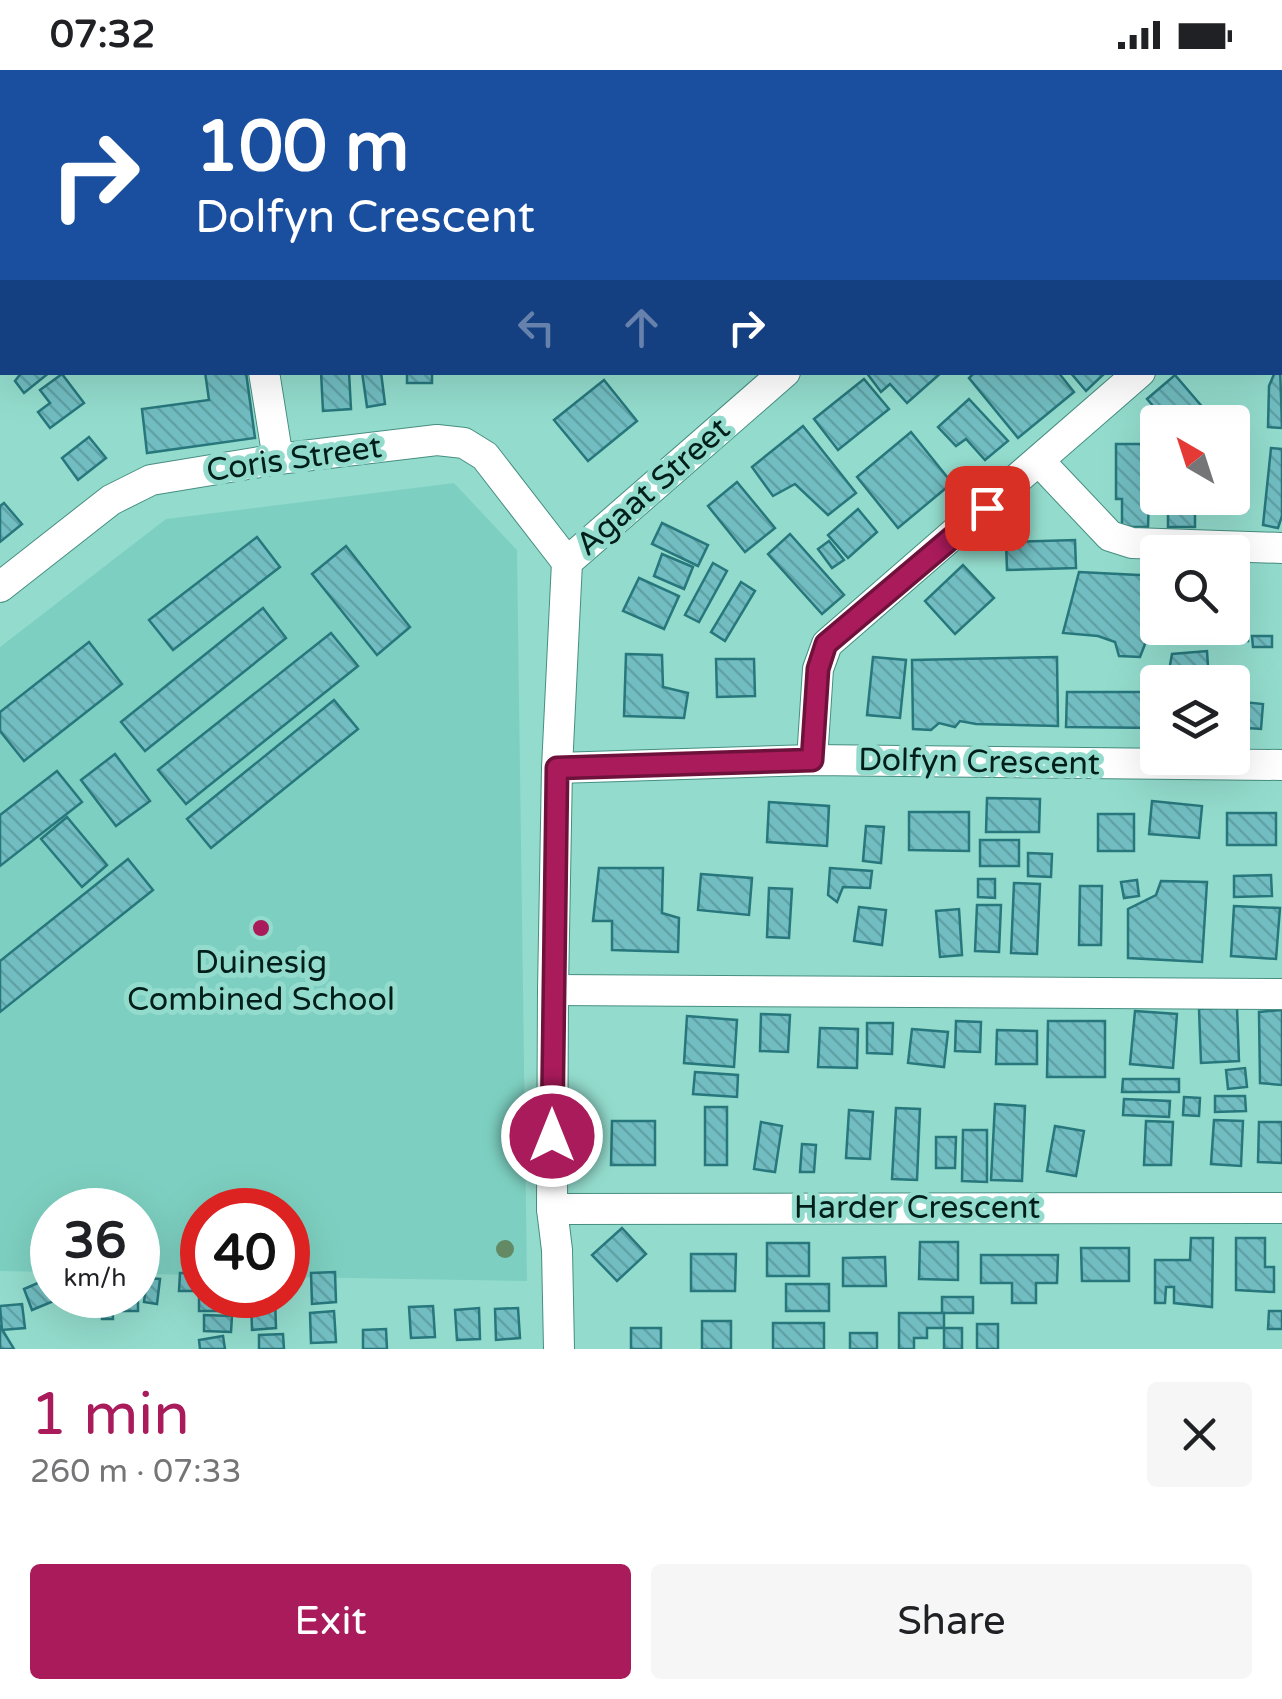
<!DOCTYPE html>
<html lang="en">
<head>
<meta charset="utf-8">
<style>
	body { margin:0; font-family:"Varela Round",sans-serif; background:#f6f6f6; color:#202124; height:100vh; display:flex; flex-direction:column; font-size:38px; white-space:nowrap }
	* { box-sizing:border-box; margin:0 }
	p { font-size:32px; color:#757577 }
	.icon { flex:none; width:55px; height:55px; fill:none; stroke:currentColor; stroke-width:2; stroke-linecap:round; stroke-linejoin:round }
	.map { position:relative; height:1279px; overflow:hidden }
	.drawer { display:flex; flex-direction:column; background:#fff; flex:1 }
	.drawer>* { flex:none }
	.guide { position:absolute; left:0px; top:0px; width:1282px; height:305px; box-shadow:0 10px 40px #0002; background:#1a4fa0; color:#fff; overflow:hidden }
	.needle { width:65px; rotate:321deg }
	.tools { position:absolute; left:1140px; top:335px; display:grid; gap:20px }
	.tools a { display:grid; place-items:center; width:110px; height:110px; border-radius:10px; background:#fff; box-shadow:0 10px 40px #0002; font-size:50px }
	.speed { position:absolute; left:30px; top:1118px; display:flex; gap:20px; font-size:50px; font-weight:700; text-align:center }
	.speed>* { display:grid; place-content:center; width:130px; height:130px; border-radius:50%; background:#fff; box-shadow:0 10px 40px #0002; line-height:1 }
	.speed small { font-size:25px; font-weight:400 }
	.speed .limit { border:15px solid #d22; background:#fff; color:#111 }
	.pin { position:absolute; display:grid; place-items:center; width:85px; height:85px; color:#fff; margin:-42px; border-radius:20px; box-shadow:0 5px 15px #0006 }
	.me { position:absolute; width:110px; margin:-55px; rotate:0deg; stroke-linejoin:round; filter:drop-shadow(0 0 8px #0008) }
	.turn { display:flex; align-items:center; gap:35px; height:210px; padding:0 30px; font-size:45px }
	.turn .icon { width:130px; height:130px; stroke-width:2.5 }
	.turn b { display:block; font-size:70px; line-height:85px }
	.lanes { display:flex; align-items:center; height:95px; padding:0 30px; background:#0003; justify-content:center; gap:50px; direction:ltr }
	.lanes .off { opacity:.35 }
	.round { display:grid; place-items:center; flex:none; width:105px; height:105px; border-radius:10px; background:#f6f6f6 }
	.overview { display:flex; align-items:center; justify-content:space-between; height:170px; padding:0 30px }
	h1 { font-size:60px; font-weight:600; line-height:75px; color:#a91b5b }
	.button { display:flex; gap:20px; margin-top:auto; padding:20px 30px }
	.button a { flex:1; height:115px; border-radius:10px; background:#a91b5b; color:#fff; font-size:40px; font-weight:600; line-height:115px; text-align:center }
	.button a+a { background:#f6f6f6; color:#202124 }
	.status { display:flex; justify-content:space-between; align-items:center; height:70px; padding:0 50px; background:#fff; direction:ltr }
	.status svg { height:28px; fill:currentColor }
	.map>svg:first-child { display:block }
	.built { fill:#7dd0c1 }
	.building { fill:url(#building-back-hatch); stroke:#27777c; stroke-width:2.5 }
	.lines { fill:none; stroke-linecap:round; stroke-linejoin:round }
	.minor-casing { stroke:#468e81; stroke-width:32 }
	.minor { stroke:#fff; stroke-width:30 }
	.tree { fill:#638a64 }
	.route-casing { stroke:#6e123b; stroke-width:25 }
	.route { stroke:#a91b5b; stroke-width:18 }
	.poi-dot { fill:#a91b5b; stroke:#93dccd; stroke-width:4 }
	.labels { text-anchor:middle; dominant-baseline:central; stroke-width:10; stroke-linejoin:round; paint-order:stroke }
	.street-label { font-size:32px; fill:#011f1a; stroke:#93dccd }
	.poi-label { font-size:32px; fill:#011f1a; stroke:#93dccd }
</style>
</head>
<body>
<div class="status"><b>07:32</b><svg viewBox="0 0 49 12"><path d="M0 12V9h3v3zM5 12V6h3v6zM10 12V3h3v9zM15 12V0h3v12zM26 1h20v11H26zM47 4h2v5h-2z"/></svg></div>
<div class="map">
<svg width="1282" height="1279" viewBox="0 0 1282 1279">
	<defs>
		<pattern id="building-back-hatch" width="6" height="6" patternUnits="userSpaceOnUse" patternTransform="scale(2.5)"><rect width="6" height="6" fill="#71bdc1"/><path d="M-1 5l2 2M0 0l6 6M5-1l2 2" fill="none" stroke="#60a2a5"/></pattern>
	</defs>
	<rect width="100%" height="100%" fill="#93dccd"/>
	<polygon class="built" points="454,413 517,480 527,1211 288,1207 288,1140 202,1140 202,1205 138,1204 138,1140 52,1140 52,1202 0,1201 0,577 166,449"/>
	<g class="building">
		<polygon points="470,0 539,0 539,2 471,2"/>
		<polygon points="1280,295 1282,358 1268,357 1269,316 1275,302 1280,302"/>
		<polygon points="22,302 50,302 24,323 15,311"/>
		<polygon points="205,302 246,302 255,368 147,383 142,339 209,330"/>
		<polygon points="321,302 349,302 351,339 323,341"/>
		<polygon points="362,302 381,302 385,334 367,337"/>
		<rect x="407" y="302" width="25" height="11"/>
		<polygon points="866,302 942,302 907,333 890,314 881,322"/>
		<polygon points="975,302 1058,302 1074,322 1018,368 969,308"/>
		<polygon points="1070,302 1106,302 1086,321"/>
		<polygon points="62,304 84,333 50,358 38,342 50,333 40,320"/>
		<polygon points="1175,305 1205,340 1190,352 1167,352 1147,329"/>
		<polygon points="864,309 889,339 838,380 814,349"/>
		<polygon points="604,310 637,351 588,391 554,350"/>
		<polygon points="969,329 1008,371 985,390 966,369 956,376 938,357"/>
		<polygon points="803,356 856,423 828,445 795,414 773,426 752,397"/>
		<polygon points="911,362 952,413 898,458 857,407"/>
		<polygon points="89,367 106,388 78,410 62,388"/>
		<polygon points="1116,374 1153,374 1153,429 1149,429 1148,457 1122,457 1122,429 1116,429"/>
		<polygon points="1271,378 1282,379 1282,446 1278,458 1263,455"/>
		<polygon points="1232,396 1247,396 1247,440 1215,440 1215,428 1232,428"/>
		<polygon points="737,412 775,458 745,482 708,436"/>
		<polygon points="1162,428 1199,428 1195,429 1195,457 1168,457 1168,430"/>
		<polygon points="4,433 22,454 0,472 0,436"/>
		<polygon points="858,439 877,462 848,488 828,465"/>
		<polygon points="662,453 708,475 698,496 652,474"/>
		<polygon points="790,464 844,525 822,544 768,484"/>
		<polygon points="257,467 280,497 173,580 149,550"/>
		<polygon points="1075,470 1076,498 1007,500 1006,472"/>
		<polygon points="829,471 844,490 832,498 818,479"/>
		<polygon points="346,476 410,557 377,585 312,504"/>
		<polygon points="662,484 693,497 684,519 654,506"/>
		<polygon points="713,493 727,501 699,552 685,545"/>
		<polygon points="963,495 994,528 955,564 925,531"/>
		<polygon points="1079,502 1158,506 1158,558 1197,558 1197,562 1147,569 1140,587 1119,586 1115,572 1098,566 1063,563"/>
		<polygon points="1244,506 1248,571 1222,572 1222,558 1232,558 1232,507"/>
		<polygon points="639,508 679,526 664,559 623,541"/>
		<polygon points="741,512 755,521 725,571 711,562"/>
		<polygon points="263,538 286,568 145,681 121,652"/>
		<polygon points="331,563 358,596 186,734 158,700"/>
		<polygon points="1252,566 1272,566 1272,577 1253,577"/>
		<polygon points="89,572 122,614 24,691 0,661 0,642"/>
		<polygon points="1207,581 1209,612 1195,612 1193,602 1169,601 1172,584"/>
		<polygon points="626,584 662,585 663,617 688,623 684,648 624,646"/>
		<polygon points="873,587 906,590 900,648 867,645"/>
		<polygon points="1057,587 1058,656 976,654 960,651 955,657 939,653 931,660 913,659 912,590"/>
		<polygon points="716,589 754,589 755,626 717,627"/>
		<polygon points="1067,622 1158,622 1158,658 1066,657"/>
		<polygon points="334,630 358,659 211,778 187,749"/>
		<polygon points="1234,631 1263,634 1261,659 1232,657"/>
		<polygon points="115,684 150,731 116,756 81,710"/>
		<polygon points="57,701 82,732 0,796 0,745"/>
		<polygon points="987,728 1040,729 1039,762 986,762"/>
		<polygon points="1152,731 1202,736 1199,768 1149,764"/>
		<polygon points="769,732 829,736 827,776 767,772"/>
		<polygon points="909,742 969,742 969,781 909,780"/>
		<rect x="1227" y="743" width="49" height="32"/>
		<rect x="1098" y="744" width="36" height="37"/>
		<polygon points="67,747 107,795 82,817 41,769"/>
		<polygon points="866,756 884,757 881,793 863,791"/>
		<rect x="980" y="770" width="39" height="26"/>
		<polygon points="1028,783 1052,784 1051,807 1028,806"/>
		<polygon points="128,789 153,820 0,942 0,891"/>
		<polygon points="599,798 663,798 662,843 679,848 678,882 612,880 612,851 593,851"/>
		<polygon points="830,798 872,801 870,818 843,817 837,832 828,825"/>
		<polygon points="701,804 752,808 749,845 698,840"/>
		<polygon points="1271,805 1272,826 1234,827 1234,806"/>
		<polygon points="978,809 995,809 995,828 978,827"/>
		<polygon points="1137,810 1139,826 1124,828 1121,812"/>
		<polygon points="1161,811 1207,812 1202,892 1128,888 1128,839 1156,825"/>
		<polygon points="1014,813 1040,814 1037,884 1011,883"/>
		<polygon points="1080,816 1102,816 1101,875 1079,875"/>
		<polygon points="769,818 792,819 789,868 767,867"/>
		<polygon points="977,835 1001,835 999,882 975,881"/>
		<polygon points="1234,836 1280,838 1276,889 1231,886"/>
		<polygon points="859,837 886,840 882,875 854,871"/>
		<polygon points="959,839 962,885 940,887 936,841"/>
		<polygon points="1237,937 1239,991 1201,993 1199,939"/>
		<polygon points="1282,940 1282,1015 1260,1013 1259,942"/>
		<polygon points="1135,941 1177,944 1173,998 1130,994"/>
		<polygon points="761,944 790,945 788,982 760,981"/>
		<polygon points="687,946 737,950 734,997 684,993"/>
		<polygon points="956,951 981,952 980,982 955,981"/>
		<polygon points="1048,951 1105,951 1105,1007 1047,1007"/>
		<polygon points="867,953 893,953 892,984 867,983"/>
		<polygon points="820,958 858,959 857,998 818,997"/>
		<polygon points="912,959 948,962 944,997 908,993"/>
		<polygon points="997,960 1037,961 1037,994 996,994"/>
		<polygon points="1245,998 1247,1017 1228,1019 1226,1000"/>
		<polygon points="695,1002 738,1005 737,1027 693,1024"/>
		<polygon points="1123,1009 1179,1009 1179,1022 1122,1022"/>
		<polygon points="1215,1026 1245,1026 1246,1041 1215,1042"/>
		<polygon points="1184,1027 1200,1028 1199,1046 1183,1045"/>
		<polygon points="1124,1029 1170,1031 1169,1047 1123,1045"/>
		<polygon points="995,1034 1025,1036 1022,1111 991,1110"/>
		<rect x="705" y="1037" width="22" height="58"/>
		<polygon points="896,1038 920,1039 917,1110 892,1109"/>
		<polygon points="849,1040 873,1042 870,1089 846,1088"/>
		<polygon points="1214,1050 1243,1051 1241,1096 1211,1094"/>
		<polygon points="612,1051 655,1051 655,1095 611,1095"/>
		<polygon points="1146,1051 1173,1052 1171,1095 1144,1095"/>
		<polygon points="761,1052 782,1056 775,1102 754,1099"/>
		<polygon points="1259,1052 1282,1052 1282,1093 1258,1092"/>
		<polygon points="1055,1056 1084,1061 1076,1106 1047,1101"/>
		<polygon points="963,1060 987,1060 987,1112 962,1111"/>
		<polygon points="936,1067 956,1067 955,1098 936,1098"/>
		<polygon points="802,1074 816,1075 814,1102 800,1102"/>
		<polygon points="622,1158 646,1184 617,1211 592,1185"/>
		<polygon points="1191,1168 1213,1168 1212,1237 1174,1233 1174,1217 1166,1217 1165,1233 1155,1233 1155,1190 1190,1190"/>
		<polygon points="1236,1168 1265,1168 1265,1197 1274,1197 1274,1222 1236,1220"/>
		<polygon points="920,1172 958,1172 958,1210 919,1209"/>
		<rect x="767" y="1173" width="42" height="33"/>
		<polygon points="1081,1178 1129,1178 1129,1211 1082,1211"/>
		<polygon points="691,1184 736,1184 735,1221 691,1221"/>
		<polygon points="981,1185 1058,1185 1057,1213 1036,1213 1036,1233 1012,1233 1012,1213 981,1213"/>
		<polygon points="885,1187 886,1216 843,1216 843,1188"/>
		<polygon points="335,1202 336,1232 312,1234 311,1203"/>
		<polygon points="180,1203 202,1203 202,1221 179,1221"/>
		<polygon points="52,1207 52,1225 60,1225 61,1228 32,1240 24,1219"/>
		<polygon points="147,1208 160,1209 157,1234 144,1232"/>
		<rect x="786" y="1214" width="43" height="27"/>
		<polygon points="138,1218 138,1241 123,1241 123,1225 138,1225"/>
		<polygon points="101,1225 112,1225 113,1249 102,1249"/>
		<rect x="199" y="1227" width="29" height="14"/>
		<rect x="942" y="1227" width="31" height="16"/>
		<polygon points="275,1228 276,1258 252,1260 251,1229"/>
		<polygon points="22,1234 25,1258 2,1260 0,1236"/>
		<polygon points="433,1236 435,1267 411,1268 409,1237"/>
		<polygon points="479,1238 480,1269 457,1270 455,1240"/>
		<polygon points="518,1238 520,1268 496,1270 495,1239"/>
		<polygon points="334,1241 336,1272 311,1273 310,1243"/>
		<polygon points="1269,1241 1282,1241 1282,1259 1268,1259"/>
		<polygon points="899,1243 944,1243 944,1258 927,1258 927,1268 914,1268 914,1279 899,1279"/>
		<polygon points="204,1245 232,1246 231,1262 204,1261"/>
		<rect x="702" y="1251" width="29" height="28"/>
		<rect x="773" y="1253" width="51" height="26"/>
		<rect x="977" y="1254" width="21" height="25"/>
		<polygon points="0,1256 14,1279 0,1279"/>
		<rect x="631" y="1258" width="30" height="21"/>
		<rect x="944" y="1258" width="18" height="21"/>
		<polygon points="386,1259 387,1279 363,1279 363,1260"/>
		<rect x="850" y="1263" width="27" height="16"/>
		<polygon points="283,1264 284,1279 259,1279 259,1265"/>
		<polygon points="223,1266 225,1279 200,1279 199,1270"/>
	</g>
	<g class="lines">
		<defs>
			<g id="minor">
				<polyline points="222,0 222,2"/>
				<polyline points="430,0 431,2"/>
				<polyline points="746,0 748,2"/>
				<polyline points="1019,0 1021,2"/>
				<polyline points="802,2 805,0"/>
				<polyline points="1131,2 1134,0"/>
				<polyline points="0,185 2,188"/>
				<polyline points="1280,251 1282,251"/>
				<polyline points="264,302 278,389"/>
				<polyline points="1040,392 1110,466 1132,473 1282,478"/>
				<polyline points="567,492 785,302"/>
				<polyline points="0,517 111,430 151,410 278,389 437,370 464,373 485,386 567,492"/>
				<polyline points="812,690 818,599 827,574 1140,302"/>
				<polyline points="557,698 812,690 1282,695"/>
				<polyline points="553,920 1282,924"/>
				<polyline points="552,1139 1282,1138"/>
				<polyline points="559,1279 557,1180 552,1139 553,920 557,698 567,492"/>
			</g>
		</defs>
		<use href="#minor" class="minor-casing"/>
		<use href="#minor" class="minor"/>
	</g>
	<circle class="tree" cx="505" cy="1179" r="9"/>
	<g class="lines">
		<defs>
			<polyline id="route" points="552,1066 557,698 812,690 818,599 826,574 987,438"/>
		</defs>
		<use href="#route" class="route-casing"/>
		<use href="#route" class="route"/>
	</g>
	<circle class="poi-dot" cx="261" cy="858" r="10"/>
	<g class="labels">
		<g class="street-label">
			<text transform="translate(294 389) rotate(-8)">Coris Street</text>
			<text transform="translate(653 417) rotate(-41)">Agaat Street</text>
			<text transform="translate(979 692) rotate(1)">Dolfyn Crescent</text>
			<text x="917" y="1138">Harder Crescent</text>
		</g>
		<g class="poi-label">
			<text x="261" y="893">Duinesig<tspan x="261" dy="37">Combined School</tspan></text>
		</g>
	</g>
</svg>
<div class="tools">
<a><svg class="needle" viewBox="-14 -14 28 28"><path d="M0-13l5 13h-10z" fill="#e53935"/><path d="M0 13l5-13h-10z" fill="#757577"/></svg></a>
<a><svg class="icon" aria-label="search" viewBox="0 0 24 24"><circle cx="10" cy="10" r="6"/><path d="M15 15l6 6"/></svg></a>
<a><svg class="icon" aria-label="layers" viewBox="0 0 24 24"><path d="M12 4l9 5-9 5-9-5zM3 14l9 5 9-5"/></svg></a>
</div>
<div class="speed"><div>36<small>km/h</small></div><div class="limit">40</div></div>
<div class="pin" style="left:987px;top:438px;background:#d93025"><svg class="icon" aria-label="arrive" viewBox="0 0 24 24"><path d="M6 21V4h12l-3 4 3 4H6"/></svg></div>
<svg class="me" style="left:552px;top:1066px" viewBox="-20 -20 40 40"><circle r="17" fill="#a91b5b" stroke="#fff" stroke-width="3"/><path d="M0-11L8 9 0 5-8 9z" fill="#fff"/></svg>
<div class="guide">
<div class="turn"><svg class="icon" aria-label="right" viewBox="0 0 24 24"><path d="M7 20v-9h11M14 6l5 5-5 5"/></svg><div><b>100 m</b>Dolfyn Crescent</div></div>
<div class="lanes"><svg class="icon off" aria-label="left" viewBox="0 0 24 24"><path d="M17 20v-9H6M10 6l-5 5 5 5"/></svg><svg class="icon off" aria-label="ahead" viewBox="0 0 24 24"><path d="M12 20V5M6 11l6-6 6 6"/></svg><svg class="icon" aria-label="right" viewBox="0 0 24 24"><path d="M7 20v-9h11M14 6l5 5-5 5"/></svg></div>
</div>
</div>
<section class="drawer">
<div class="overview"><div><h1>1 min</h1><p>260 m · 07:33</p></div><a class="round"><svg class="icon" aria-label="close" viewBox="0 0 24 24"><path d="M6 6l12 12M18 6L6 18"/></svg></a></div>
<div class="button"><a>Exit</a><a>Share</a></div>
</section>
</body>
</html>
